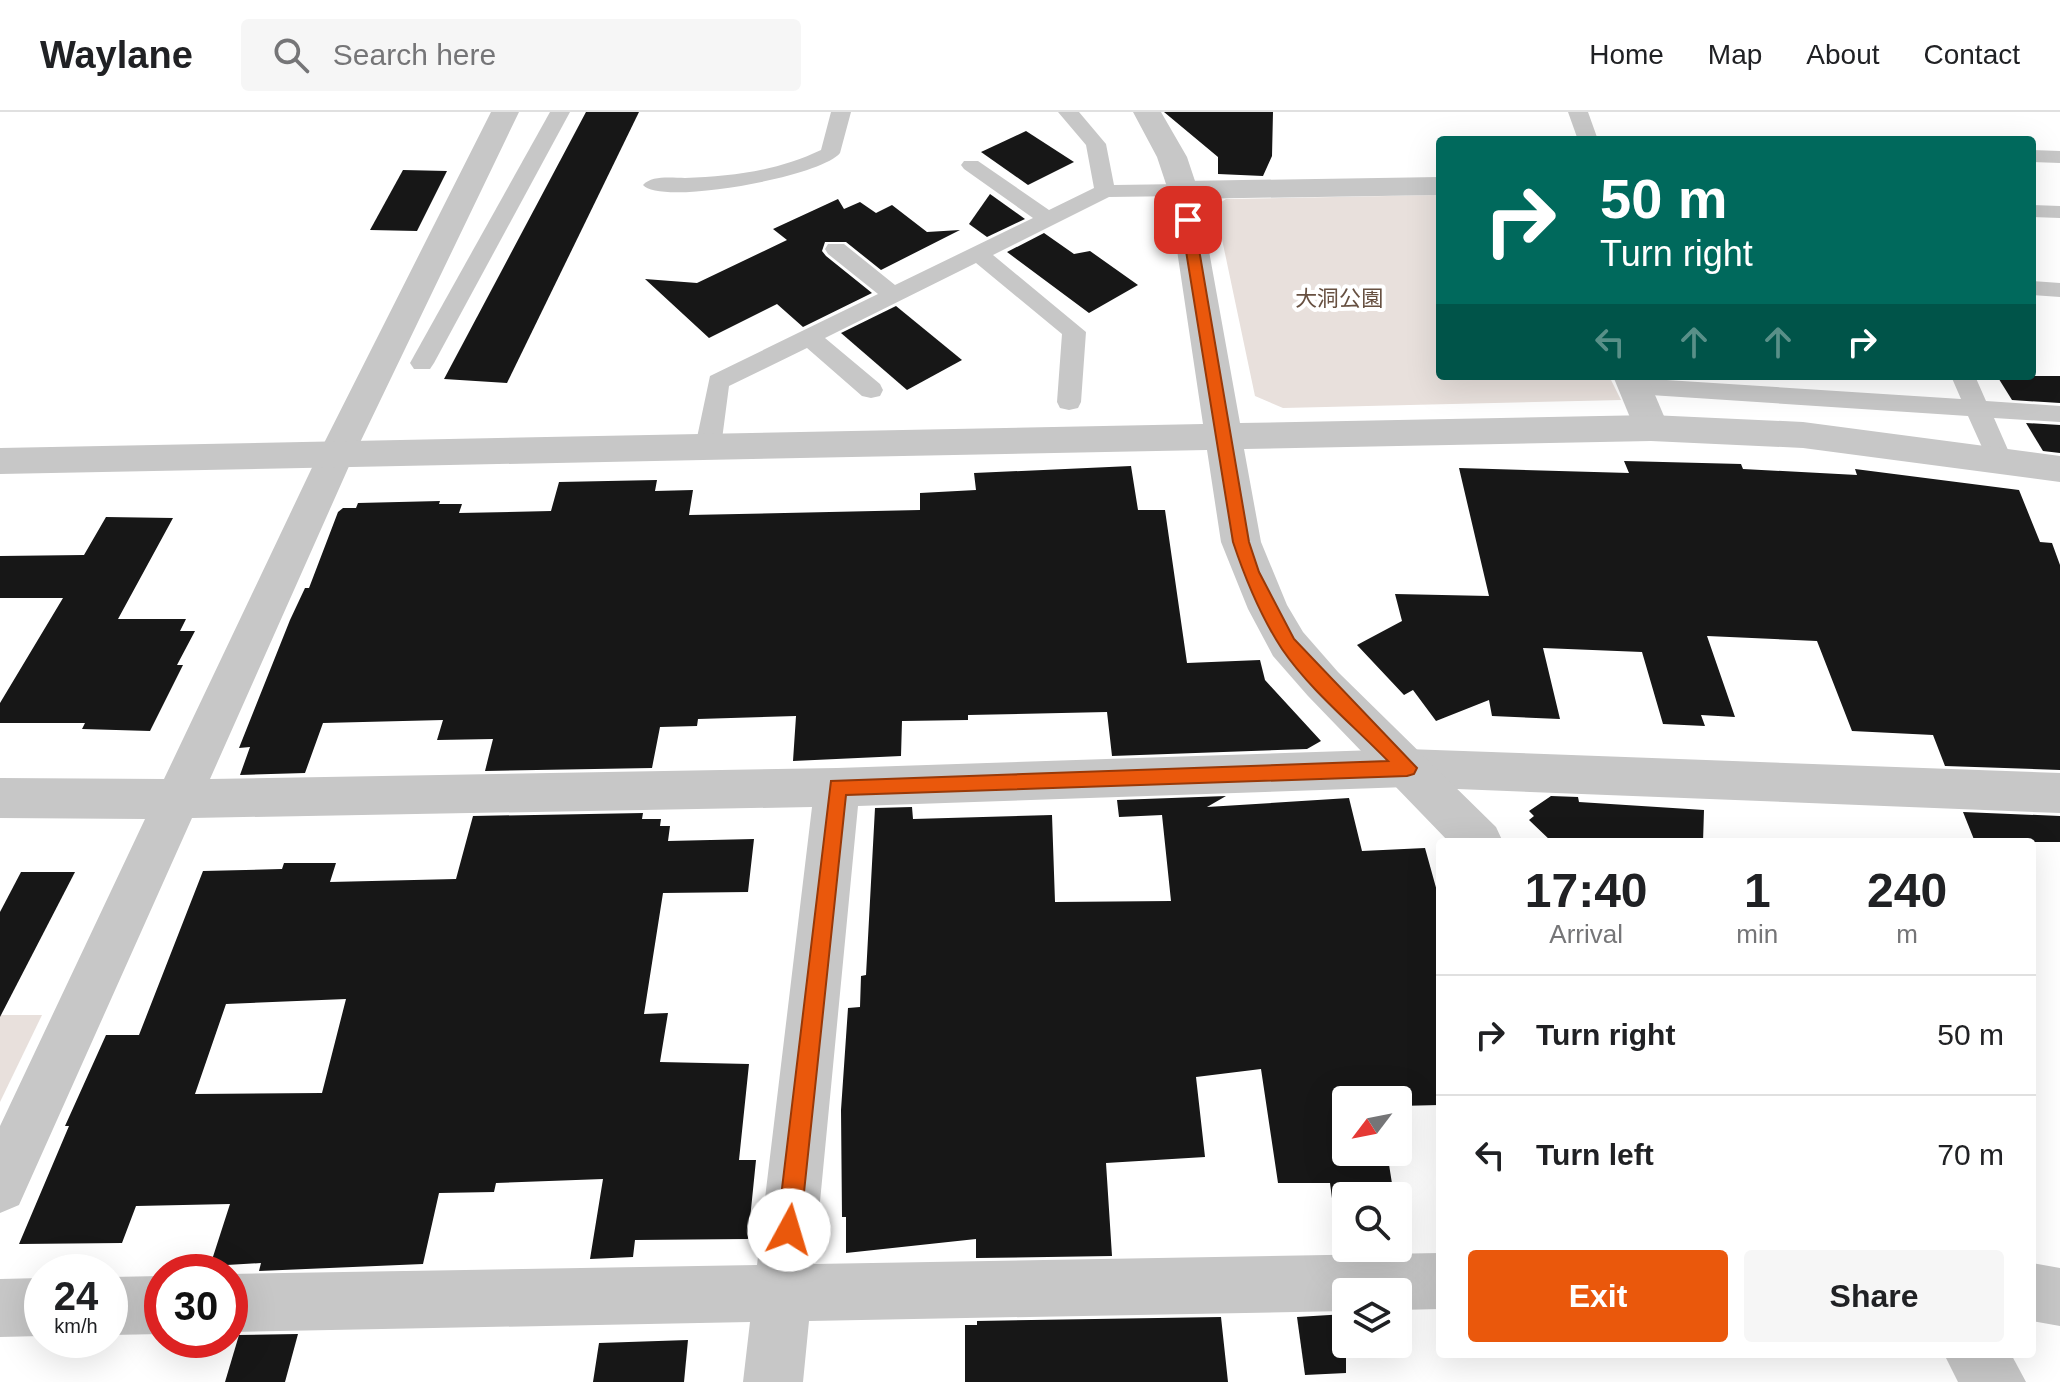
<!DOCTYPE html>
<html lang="en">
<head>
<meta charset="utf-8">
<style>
	body { margin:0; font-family:Arial,"Noto Sans JP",sans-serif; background:#f6f6f6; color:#202124; height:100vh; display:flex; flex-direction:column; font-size:30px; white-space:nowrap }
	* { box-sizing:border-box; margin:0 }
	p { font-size:26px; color:#757577 }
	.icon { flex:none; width:44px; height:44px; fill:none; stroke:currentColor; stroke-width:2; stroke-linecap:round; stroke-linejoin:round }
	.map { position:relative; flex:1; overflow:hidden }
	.panel { position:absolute; left:1436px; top:726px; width:600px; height:520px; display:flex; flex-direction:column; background:#fff; border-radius:8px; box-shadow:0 8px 32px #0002 }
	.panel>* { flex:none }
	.guide { position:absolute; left:1436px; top:24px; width:600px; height:244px; border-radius:8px; box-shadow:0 8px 32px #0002; background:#00695c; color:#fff; overflow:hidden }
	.needle { width:52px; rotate:238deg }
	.fabs { position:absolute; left:1332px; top:974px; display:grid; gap:16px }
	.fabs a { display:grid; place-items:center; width:80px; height:80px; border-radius:8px; background:#fff; box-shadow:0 8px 32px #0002; font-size:40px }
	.speed { position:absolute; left:24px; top:1142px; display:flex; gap:16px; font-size:40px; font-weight:700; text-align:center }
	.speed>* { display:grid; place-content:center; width:104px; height:104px; border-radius:50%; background:#fff; box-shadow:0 8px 32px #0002; line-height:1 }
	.speed small { font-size:20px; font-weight:400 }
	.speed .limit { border:12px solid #d22; background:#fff; color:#111 }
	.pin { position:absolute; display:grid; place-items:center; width:68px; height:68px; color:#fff; margin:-34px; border-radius:16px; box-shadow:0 4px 12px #0006 }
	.me { position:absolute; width:88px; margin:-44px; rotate:6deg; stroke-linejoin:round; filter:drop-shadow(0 0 6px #0008) }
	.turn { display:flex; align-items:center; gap:28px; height:168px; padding:0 32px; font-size:36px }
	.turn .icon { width:104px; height:104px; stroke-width:2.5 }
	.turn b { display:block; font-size:56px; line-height:68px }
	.lanes { display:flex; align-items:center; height:76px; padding:0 32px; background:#0003; justify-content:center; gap:40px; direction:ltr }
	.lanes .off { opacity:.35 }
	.eta { display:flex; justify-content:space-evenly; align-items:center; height:136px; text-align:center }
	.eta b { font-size:48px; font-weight:600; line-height:56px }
	.primary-button { display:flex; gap:16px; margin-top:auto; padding:16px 32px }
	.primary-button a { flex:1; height:92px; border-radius:8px; background:#ea580c; color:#fff; font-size:32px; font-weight:600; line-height:92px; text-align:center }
	.primary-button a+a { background:#f6f6f6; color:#202124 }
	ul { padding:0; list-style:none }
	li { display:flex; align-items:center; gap:24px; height:120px; padding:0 32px; border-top:2px solid #e0e0e0 }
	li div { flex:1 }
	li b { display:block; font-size:30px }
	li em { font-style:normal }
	header { display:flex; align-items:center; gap:48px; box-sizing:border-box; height:112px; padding:0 40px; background:#fff; border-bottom:2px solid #e0e0e0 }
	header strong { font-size:38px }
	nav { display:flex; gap:44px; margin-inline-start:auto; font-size:28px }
	.search { width:560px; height:72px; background:#f6f6f6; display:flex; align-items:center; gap:20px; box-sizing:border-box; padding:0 28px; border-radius:8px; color:#757577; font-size:30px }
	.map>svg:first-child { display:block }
	.green { fill:#e8e0dc }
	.building { fill:#171717; fill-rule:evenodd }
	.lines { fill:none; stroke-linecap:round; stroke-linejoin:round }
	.service { fill:#c7c7c7; fill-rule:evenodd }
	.minor { fill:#c7c7c7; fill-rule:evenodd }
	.tertiary { fill:#c7c7c7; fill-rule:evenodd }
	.route { fill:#ea580c; stroke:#983908; stroke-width:2 }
	.labels { text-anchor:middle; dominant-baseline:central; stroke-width:8; stroke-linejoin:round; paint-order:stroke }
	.far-park-label { font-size:22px; fill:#675041; stroke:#fff }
</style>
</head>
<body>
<header>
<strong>Waylane</strong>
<div class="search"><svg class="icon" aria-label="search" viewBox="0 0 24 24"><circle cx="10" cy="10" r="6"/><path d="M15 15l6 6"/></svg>Search here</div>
<nav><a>Home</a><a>Map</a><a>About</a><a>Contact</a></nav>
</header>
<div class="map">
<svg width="2060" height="1270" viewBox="0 0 2060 1270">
	<rect width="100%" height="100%" fill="#fff"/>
	<g class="green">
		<polygon points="1440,83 1440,264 1609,264 1621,288 1283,296 1255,284 1215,94 1226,87"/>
		<polygon points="0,903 42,903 0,990"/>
	</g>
	<g class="building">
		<polygon points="586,0 639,0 507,271 444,267"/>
		<polygon points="1164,0 1273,0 1272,44 1263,64 1218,62 1218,45"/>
		<polygon points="1026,19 1074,50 1028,73 981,40"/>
		<polygon points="403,58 447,59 417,119 370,118"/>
		<polygon points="990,82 1025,107 987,125 969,112"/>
		<polygon points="838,87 844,97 860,90 876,101 892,93 927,120 960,118 881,158 846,130 825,130 822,139 826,144 872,181 803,215 777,192 709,226 645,167 697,171 787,128 773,117"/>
		<polygon points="1044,121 1074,142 1090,139 1138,173 1089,201 1007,140"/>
		<polygon points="896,194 962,248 907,278 841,221"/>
		<polygon points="1997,264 2060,264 2060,291 2012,288"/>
		<polygon points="2026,311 2060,313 2060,341 2043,339"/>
		<polygon points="1624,349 1741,352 1743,357 1857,363 1855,357 2019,378 2040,430 2052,431 2060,453 2060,658 1945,654 1933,623 1852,619 1817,529 1707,524 1735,605 1701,603 1705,614 1663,612 1642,540 1543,536 1560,607 1492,604 1489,588 1436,609 1413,578 1404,583 1357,533 1402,509 1395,482 1489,484 1459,356 1629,361"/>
		<polygon points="1131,354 1138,398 1165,398 1187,551 1260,548 1265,568 1321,629 1307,637 1112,644 1107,600 968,603 968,608 902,609 901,644 793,649 796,604 698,607 697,614 660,615 652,656 485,659 493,627 437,628 443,608 323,611 305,661 240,663 250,635 239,636 290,508 305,476 309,476 338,400 343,396 356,396 358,391 440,389 439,392 462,392 459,401 551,399 559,370 657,368 655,379 693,378 689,403 920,398 920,381 976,378 974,361"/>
		<polygon points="106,405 173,406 118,507 186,507 180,519 195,519 177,553 183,553 150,619 82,617 85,611 0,611 0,591 63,486 0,486 0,444 84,443"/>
		<polygon points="1226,684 1207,695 1349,686 1362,739 1425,736 1440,790 1440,993 1398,994 1398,988 1346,988 1346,1040 1387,1040 1394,1084 1346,1084 1346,1132 1338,1132 1330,1071 1278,1071 1261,957 1196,965 1205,1045 1106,1051 1112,1144 976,1146 976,1127 846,1141 846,1105 842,1105 841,998 848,896 860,895 861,864 866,863 875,696 912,695 913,707 1052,703 1055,790 1171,789 1162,703 1119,705 1117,688"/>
		<polygon points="1551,684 1578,685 1579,690 1704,698 1703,730 1552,730 1529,708 1534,704 1529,699"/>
		<polygon points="1963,700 2060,704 2060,730 1975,730"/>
		<path d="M643 701 642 707H661L660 714H670L668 729 754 727 748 780 663 781 644 902 668 901 660 950 749 952 739 1048H756L748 1127 635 1128 633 1145 590 1147 603 1067 496 1071 494 1080 439 1081 423 1152 259 1159 261 1151 210 1154 230 1092 136 1094 122 1131 19 1132 69 1014H65L106 923H139L203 759 282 757 284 751H336L330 770 456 767 473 704ZM346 887 322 981 195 982 226 892Z"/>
		<polygon points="21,760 75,760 0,905 0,800"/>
		<polygon points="1346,1202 1346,1261 1305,1263 1297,1205"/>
		<polygon points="1221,1205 1228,1270 965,1270 965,1213 977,1213 977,1209"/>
		<polygon points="298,1222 285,1270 225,1270 239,1223"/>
		<polygon points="688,1228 684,1270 593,1270 599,1231"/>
	</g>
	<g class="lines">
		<g class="service">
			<polygon points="550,0 570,0 434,251 430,257 414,257 410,251"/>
			<path d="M831 0H851L840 41C821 65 660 94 643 73 652 63 672 66 685 66 733 64 777 59 821 38Z"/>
			<polygon points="1058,0 1079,0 1106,32 1114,73 1183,72 1193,78 1183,84 1109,85 993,143 1086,220 1081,290 1078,296 1069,298 1060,296 1057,290 1062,222 976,151 825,226 880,272 883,278 880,284 871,286 862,284 807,236 729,274 721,335 717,341 708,344 699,341 695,335 710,264 878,182 828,142 825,137 828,132 844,132 895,173 1033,106 964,57 961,53 964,49 978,49 1049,98 1094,76 1086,33"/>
			<polygon points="1568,0 1588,0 1598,28 1578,28"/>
			<polygon points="2032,38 2060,39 2060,51 2032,50"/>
			<polygon points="2032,93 2060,94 2060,106 2032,105"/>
			<polygon points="2032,169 2060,171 2060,185 2032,183"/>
			<polygon points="1951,264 1975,264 1986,289 2060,294 2060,310 1994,306 2012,347 2008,353 1999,356 1990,353 1968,304 1635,282 1627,280 1623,274 1627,268 1635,266 1961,287"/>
		</g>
		<g class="minor">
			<polygon points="491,0 519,0 354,343 210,667 837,656 1407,637 2060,661 2060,701 1407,675 858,694 814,1152 1440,1141 1440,1197 1398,1198 1398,1180 1346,1180 1346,1199 809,1209 803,1270 743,1270 750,1210 230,1220 230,1162 757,1153 812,695 192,706 19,1093 0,1101 0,1014 145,707 0,706 0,666 164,667 318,343"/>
			<polygon points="1440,65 1440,83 1183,87 1172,84 1168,78 1172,72 1183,69"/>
			<polygon points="1613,264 1647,264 1669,316 1664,325 1651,329 1638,325"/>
			<polygon points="2032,1151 2060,1156 2060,1214 2032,1209"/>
			<polygon points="162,1164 162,1222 110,1223 110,1165"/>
			<polygon points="42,1166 42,1224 0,1225 0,1167"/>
		</g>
		<g class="tertiary">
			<polygon points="1133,0 1161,0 1187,45 1198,78 1240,311 1651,303 1803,310 2060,344 2060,370 1803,336 1651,329 1244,337 1261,430 1287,493 1303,520 1338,560 1496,715 1503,730 1449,730 1308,584 1273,544 1248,497 1221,430 1207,338 0,362 0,336 1203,312 1168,78 1157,45"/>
			<polygon points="1944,1242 2011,1242 2026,1270 1958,1270"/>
		</g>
	</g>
	<path class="route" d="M1188 105 1194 108 1249 430 1259 460 1294 527 1417 656 1414 662 1407 664 846 683 800 1118 797 1126 789 1129 781 1126 777 1118 831 669 1388 649C1353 613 1310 578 1282 537 1261 505 1245 466 1233 430L1181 108Z"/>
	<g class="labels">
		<g class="far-park-label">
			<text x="1339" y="186">大洞公園</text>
		</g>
	</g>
</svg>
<div class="fabs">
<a><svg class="needle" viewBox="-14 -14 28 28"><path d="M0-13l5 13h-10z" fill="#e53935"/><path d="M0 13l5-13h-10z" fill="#757577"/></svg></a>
<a><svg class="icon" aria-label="search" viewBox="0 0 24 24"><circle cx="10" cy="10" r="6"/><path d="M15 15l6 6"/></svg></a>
<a><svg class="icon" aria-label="layers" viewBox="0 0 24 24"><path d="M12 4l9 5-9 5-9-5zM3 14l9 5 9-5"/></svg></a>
</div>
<div class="speed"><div>24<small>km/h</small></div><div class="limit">30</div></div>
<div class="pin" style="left:1188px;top:108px;background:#d93025"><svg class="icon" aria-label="arrive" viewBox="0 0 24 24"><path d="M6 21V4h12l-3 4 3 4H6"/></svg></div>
<svg class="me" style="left:789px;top:1118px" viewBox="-20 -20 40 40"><circle r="19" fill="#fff"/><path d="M0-13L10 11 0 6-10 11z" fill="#ea580c"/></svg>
<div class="guide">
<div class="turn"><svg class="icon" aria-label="right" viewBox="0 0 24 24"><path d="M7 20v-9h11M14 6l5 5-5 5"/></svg><div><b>50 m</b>Turn right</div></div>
<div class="lanes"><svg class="icon off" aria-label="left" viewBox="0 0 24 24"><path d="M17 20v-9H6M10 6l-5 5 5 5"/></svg><svg class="icon off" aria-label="ahead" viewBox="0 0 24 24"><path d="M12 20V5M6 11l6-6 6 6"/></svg><svg class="icon off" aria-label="ahead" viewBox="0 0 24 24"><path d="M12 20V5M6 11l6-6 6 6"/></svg><svg class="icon" aria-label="right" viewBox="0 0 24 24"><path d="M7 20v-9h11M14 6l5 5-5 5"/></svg></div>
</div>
<section class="panel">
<div class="eta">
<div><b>17:40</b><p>Arrival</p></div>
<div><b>1</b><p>min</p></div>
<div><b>240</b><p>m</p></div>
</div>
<ul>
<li><svg class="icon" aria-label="right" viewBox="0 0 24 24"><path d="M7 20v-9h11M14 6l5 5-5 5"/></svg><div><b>Turn right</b></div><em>50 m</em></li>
<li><svg class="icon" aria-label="left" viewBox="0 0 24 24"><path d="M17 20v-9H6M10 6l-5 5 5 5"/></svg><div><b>Turn left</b></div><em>70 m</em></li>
</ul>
<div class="primary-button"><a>Exit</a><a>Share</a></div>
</section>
</div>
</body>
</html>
